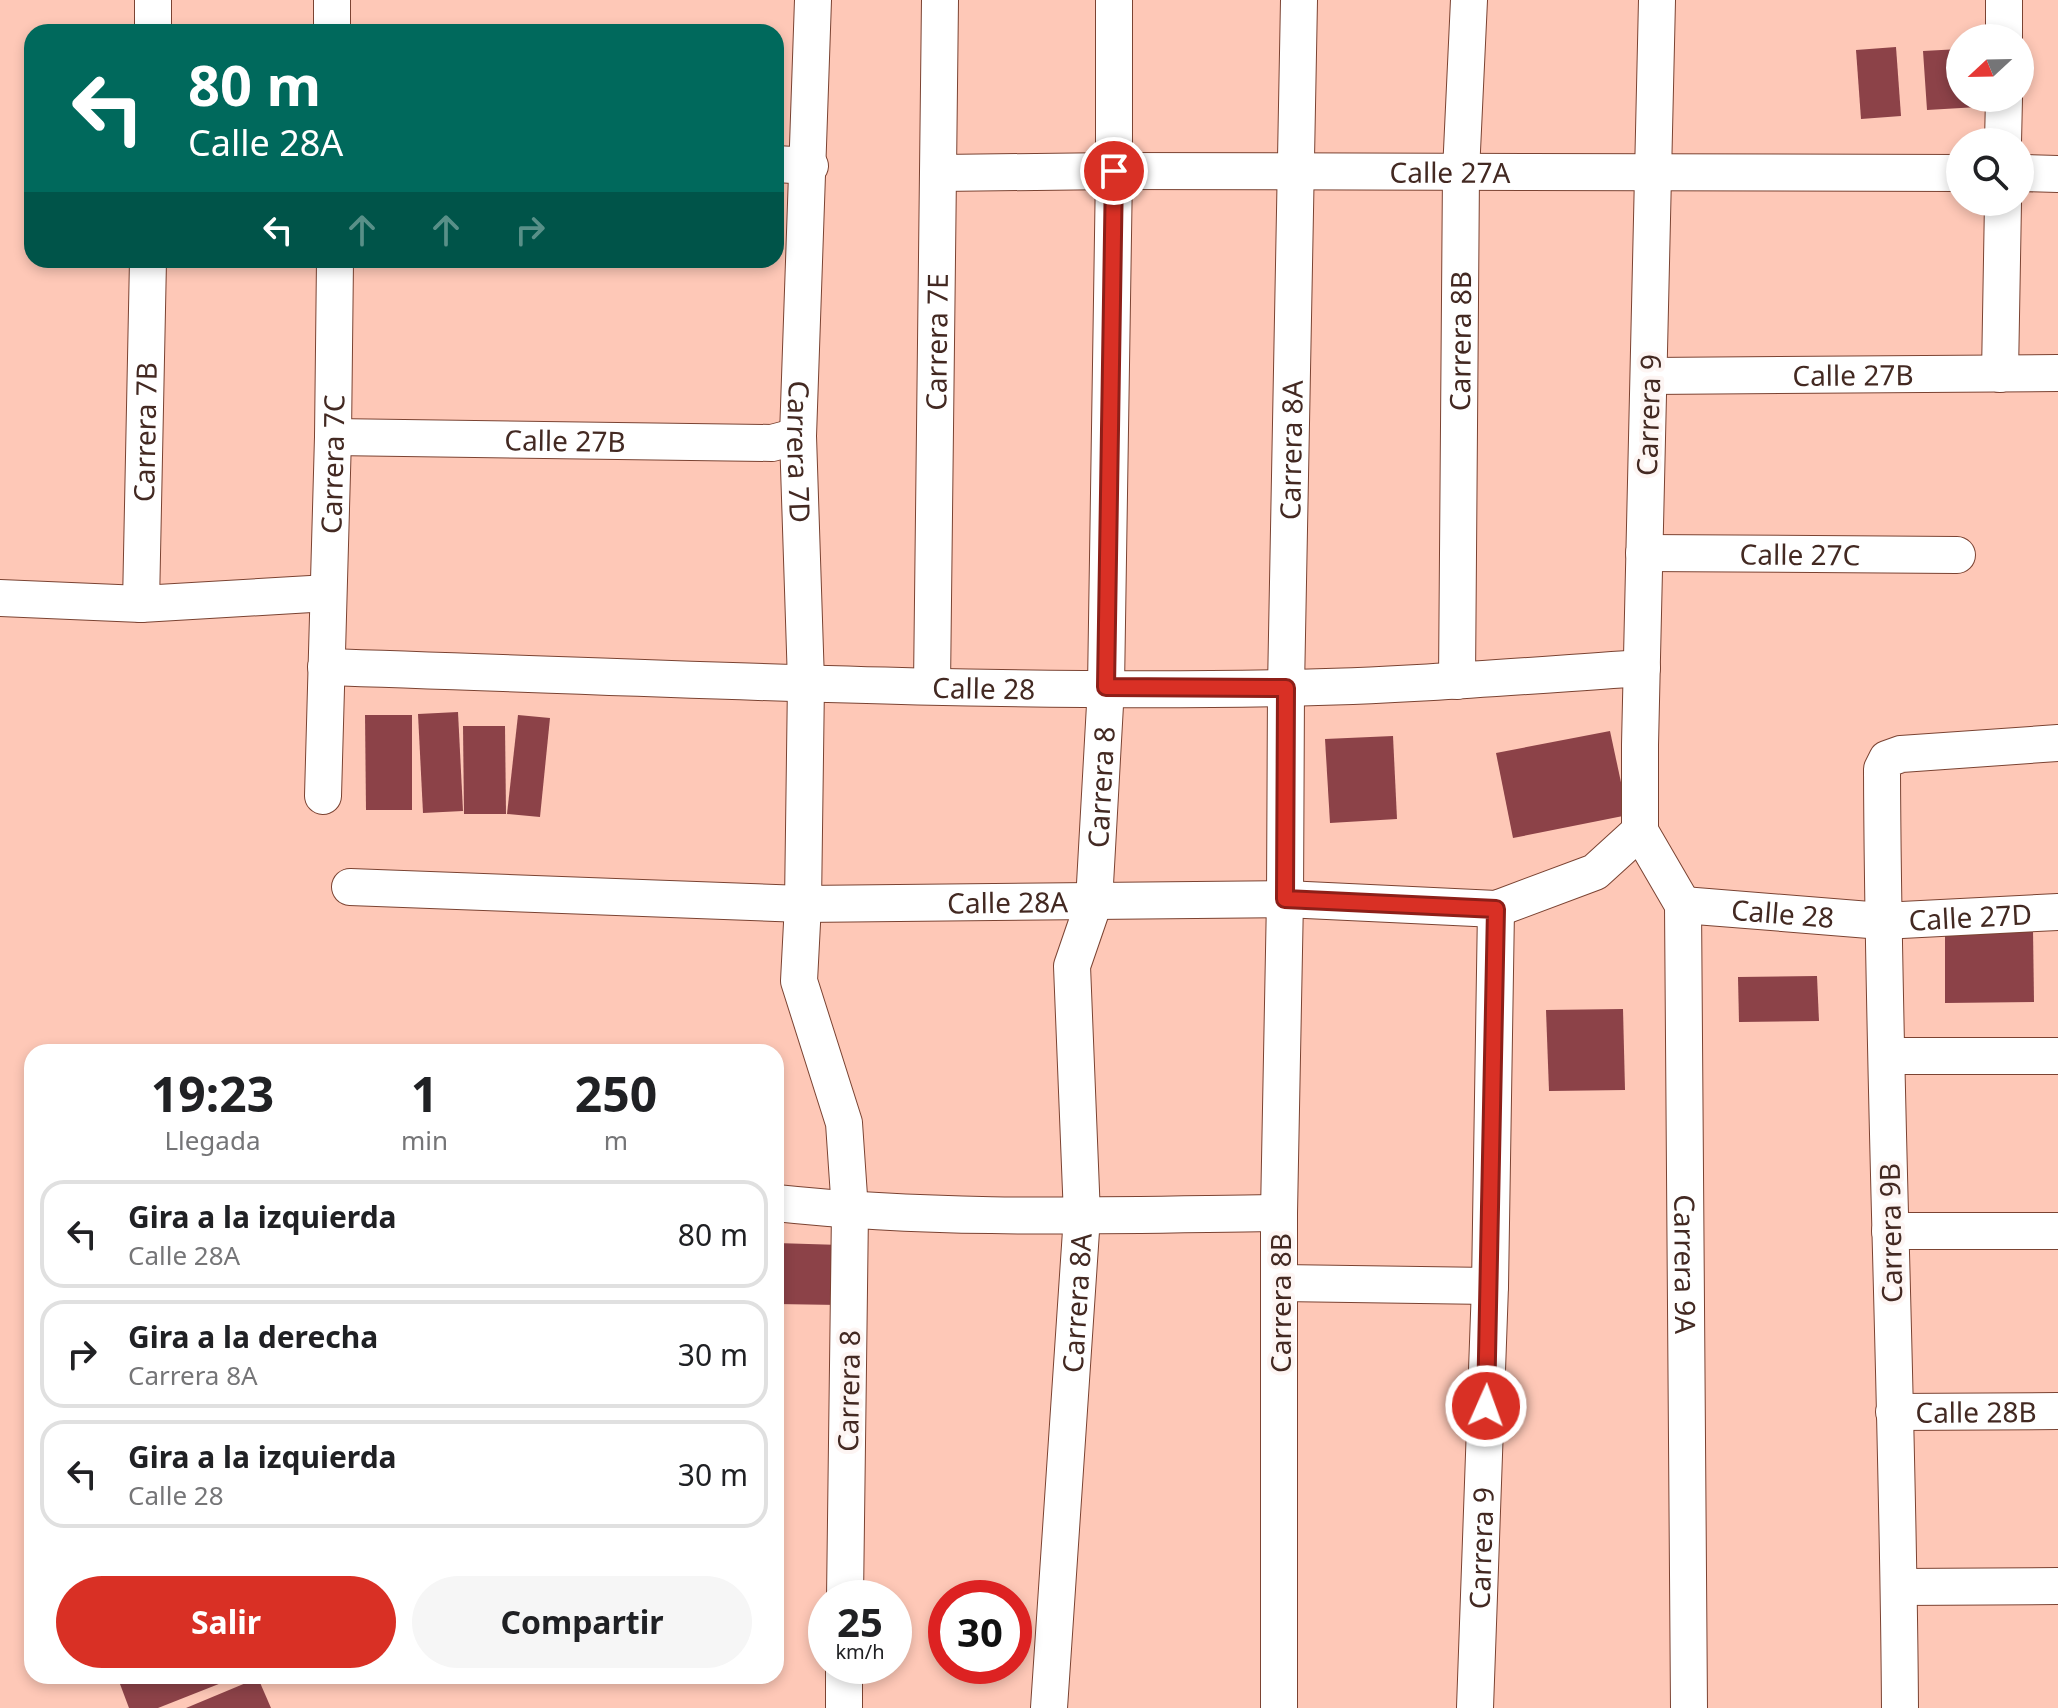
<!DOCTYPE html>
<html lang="es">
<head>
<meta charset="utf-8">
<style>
	body { margin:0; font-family:"Noto Sans",sans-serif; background:#f6f6f6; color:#202124; height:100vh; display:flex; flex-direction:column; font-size:30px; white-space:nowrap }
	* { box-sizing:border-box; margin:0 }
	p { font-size:26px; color:#757577 }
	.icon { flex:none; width:44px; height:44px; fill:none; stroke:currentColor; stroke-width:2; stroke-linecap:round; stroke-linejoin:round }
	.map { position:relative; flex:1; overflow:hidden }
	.panel { position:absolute; left:24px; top:1044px; width:760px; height:640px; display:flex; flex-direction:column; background:#fff; border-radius:24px; box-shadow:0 4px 12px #0003 }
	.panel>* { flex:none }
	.guide { position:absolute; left:24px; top:24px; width:760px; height:244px; border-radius:24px; box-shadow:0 4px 12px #0003; background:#00695c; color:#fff; overflow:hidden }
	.needle { width:52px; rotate:248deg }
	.controls { position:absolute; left:1946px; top:24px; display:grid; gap:16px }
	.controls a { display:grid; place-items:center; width:88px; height:88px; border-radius:50%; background:#fff; box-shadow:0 4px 12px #0003; font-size:40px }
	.speed { position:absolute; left:808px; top:1580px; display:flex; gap:16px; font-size:40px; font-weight:700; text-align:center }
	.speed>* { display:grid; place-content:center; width:104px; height:104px; border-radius:50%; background:#fff; box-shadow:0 4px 12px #0003; line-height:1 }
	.speed small { font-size:20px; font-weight:400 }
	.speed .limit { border:12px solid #d22; background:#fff; color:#111 }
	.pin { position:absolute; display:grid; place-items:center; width:68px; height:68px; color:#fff; margin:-34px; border:4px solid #fff; border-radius:50%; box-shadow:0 2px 8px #0007 }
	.me { position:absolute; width:88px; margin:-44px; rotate:2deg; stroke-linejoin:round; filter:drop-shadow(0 0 6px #0008) }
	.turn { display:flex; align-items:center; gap:28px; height:168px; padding:0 32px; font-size:36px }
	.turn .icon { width:104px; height:104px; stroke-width:2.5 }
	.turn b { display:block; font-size:56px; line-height:68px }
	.lanes { display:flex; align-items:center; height:76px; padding:0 32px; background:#0003; justify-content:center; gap:40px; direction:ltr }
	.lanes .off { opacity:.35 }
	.eta { display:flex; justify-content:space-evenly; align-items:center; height:136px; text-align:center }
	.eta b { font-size:48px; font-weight:700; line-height:56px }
	.primary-button { display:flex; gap:16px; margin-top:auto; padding:16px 32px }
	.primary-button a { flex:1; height:92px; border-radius:48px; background:#d93025; color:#fff; font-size:32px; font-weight:700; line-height:92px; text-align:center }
	.primary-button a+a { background:#f6f6f6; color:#202124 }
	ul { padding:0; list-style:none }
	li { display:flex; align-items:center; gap:24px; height:108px; margin:0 16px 12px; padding:0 16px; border:4px solid #e0e0e0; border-radius:24px }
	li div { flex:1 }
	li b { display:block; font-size:30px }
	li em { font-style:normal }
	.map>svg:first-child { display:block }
	.building { fill:#8c4248 }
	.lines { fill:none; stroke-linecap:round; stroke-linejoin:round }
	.street-casing { stroke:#7b4332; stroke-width:38 }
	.street { stroke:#fff; stroke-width:36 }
	.route-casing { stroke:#8d1f18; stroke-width:20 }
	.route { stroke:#d93025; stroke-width:14 }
	.labels { text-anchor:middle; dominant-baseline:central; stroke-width:8; stroke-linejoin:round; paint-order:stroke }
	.street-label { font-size:28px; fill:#432922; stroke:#fdf5f3 }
</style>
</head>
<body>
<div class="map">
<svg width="2058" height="1708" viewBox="0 0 2058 1708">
	<rect width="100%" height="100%" fill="#fec8b7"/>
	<g class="building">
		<polygon points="1896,47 1901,116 1861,119 1856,50"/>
		<polygon points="1960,49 1960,98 1977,98 1978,107 1927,110 1923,51"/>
		<polygon points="458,712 463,811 423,813 418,714"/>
		<polygon points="365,715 412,715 412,810 366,810"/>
		<polygon points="518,715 550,718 540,817 507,814"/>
		<polygon points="463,726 505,726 506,814 464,814"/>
		<polygon points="1610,731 1628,815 1513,838 1496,753"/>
		<polygon points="1393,736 1397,819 1330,823 1325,739"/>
		<polygon points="2033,930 2034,1002 1945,1003 1945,931"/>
		<polygon points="1817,976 1819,1021 1739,1022 1738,977"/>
		<polygon points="1623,1009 1625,1090 1549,1091 1546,1010"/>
		<polygon points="776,1243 841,1245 839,1305 776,1304"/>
		<polygon points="117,1676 239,1676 158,1708 129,1708"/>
		<polygon points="258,1678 271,1708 186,1708"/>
	</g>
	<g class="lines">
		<defs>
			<g id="street">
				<polyline points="332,0 332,32"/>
				<path id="s1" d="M813 0 798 436 806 682 803 904 799 981 844 1123 850 1211 845 1598"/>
				<path id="s2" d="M1657 0 1640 745V831L1683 905 1689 1708"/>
				<polyline points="153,32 153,0"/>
				<polyline points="2004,38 2004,0"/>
				<polyline points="2003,142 2004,98"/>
				<polyline points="776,164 810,166"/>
				<path id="s3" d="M940 173 1114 171 1960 173"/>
				<polyline points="2020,173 2058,174"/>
				<polyline points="2000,374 2003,202"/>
				<path id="s4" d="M1649 376 2058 373"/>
				<path id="s5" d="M333 437 772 443 798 436"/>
				<path id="s6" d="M1644 553 1957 555"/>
				<polyline points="0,598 141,604 328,593"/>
				<path id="s7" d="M141 604 148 260"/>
				<path id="s8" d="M326 667C646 677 966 694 1285 688 1404 686 1523 676 1642 668"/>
				<path id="s9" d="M1457 681 1461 172 1469 0"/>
				<path id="s10" d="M932 686 940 0"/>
				<path id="s11" d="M323 796 333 437 335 260"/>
				<path id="s12" d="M350 887 803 904 1285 899 1496 909 1595 872 1640 831"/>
				<path id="s13" d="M1683 905 1882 921 2058 912"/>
				<polyline points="1887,1056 2058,1056"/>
				<path d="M776 1203C943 1221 1112 1215 1279 1213"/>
				<polyline points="1890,1231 2058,1231"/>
				<polyline points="1281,1283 1490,1286"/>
				<path id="s14" d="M1894 1412 2058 1411"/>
				<polyline points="1899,1587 2058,1586"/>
				<polyline points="844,1708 844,1666"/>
				<path id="s15" d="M1049 1708 1082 1216 1072 966 1094 902 1106 687 1114 171V0"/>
				<path id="s16" d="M1279 1708V1213L1285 899 1286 688 1299 0"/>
				<path id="s17" d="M1475 1708 1490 1286 1496 909"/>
				<path d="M1900 1708C1898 1395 1883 1082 1882 769L1887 759 1901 754 2058 743"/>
			</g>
		</defs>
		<use href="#street" class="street-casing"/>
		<use href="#street" class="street"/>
	</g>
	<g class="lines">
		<defs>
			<polyline id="route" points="1114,171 1106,687 1286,688 1285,899 1496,909 1486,1406"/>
		</defs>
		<use href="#route" class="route-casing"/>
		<use href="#route" class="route"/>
	</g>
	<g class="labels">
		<g class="street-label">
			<text stroke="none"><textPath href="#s3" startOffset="510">Calle 27A</textPath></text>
			<text stroke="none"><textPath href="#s9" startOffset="340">Carrera 8B</textPath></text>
			<text stroke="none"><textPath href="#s10" startOffset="344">Carrera 7E</textPath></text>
			<text stroke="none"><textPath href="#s4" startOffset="204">Calle 27B</textPath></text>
			<text transform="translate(1648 415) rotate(-88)">Carrera 9</text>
			<text stroke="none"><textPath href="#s7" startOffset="172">Carrera 7B</textPath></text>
			<text stroke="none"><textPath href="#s5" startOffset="232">Calle 27B</textPath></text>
			<text stroke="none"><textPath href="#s16" startOffset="1258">Carrera 8A</textPath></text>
			<text stroke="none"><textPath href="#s1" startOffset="452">Carrera 7D</textPath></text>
			<text stroke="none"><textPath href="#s11" startOffset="332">Carrera 7C</textPath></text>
			<text stroke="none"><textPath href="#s6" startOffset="156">Calle 27C</textPath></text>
			<text stroke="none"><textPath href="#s8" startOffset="658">Calle 28</textPath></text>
			<text stroke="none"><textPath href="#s15" startOffset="926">Carrera 8</textPath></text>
			<text stroke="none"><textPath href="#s12" startOffset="658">Calle 28A</textPath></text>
			<text stroke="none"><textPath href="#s13" startOffset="100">Calle 28</textPath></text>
			<text stroke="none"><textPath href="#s13" startOffset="288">Calle 27D</textPath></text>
			<text transform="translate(1890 1233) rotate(-91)">Carrera 9B</text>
			<text stroke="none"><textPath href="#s2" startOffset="1276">Carrera 9A</textPath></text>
			<text stroke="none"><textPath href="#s15" startOffset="406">Carrera 8A</textPath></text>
			<text transform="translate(1280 1303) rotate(-90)">Carrera 8B</text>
			<text transform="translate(848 1391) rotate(-89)">Carrera 8</text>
			<text stroke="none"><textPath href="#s14" startOffset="82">Calle 28B</textPath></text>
			<text stroke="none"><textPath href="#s17" startOffset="160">Carrera 9</textPath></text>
		</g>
	</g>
</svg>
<div class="controls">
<a><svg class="needle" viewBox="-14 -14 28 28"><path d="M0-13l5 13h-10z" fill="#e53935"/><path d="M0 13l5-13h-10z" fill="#757577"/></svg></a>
<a><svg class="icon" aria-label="search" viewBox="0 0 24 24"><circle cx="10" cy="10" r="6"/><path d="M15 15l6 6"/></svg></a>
</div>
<div class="speed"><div>25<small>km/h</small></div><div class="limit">30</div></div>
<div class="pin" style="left:1114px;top:171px;background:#d93025"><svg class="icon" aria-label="arrive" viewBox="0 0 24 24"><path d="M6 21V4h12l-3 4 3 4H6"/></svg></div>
<svg class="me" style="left:1486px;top:1406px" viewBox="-20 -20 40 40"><circle r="17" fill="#d93025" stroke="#fff" stroke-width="3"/><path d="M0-11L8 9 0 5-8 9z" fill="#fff"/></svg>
<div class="guide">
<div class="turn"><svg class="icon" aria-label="left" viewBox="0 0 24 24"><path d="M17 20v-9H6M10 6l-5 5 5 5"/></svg><div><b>80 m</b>Calle 28A</div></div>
<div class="lanes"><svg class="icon" aria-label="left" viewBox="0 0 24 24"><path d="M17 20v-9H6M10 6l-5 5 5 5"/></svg><svg class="icon off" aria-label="ahead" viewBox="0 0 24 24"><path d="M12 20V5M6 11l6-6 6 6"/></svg><svg class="icon off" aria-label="ahead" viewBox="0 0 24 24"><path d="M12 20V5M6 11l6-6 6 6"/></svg><svg class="icon off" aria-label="right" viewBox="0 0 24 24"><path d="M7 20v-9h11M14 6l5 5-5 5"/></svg></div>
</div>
<section class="panel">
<div class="eta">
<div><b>19:23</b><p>Llegada</p></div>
<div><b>1</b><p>min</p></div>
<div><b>250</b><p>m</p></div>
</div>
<ul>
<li><svg class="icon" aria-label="left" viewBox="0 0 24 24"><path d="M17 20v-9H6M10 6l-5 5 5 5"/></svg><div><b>Gira a la izquierda</b><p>Calle 28A</p></div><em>80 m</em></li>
<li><svg class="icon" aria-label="right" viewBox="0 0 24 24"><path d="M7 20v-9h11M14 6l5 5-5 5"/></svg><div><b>Gira a la derecha</b><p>Carrera 8A</p></div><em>30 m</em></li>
<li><svg class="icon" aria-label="left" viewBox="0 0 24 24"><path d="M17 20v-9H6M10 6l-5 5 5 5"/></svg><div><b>Gira a la izquierda</b><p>Calle 28</p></div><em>30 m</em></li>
</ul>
<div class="primary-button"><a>Salir</a><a>Compartir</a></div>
</section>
</div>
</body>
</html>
